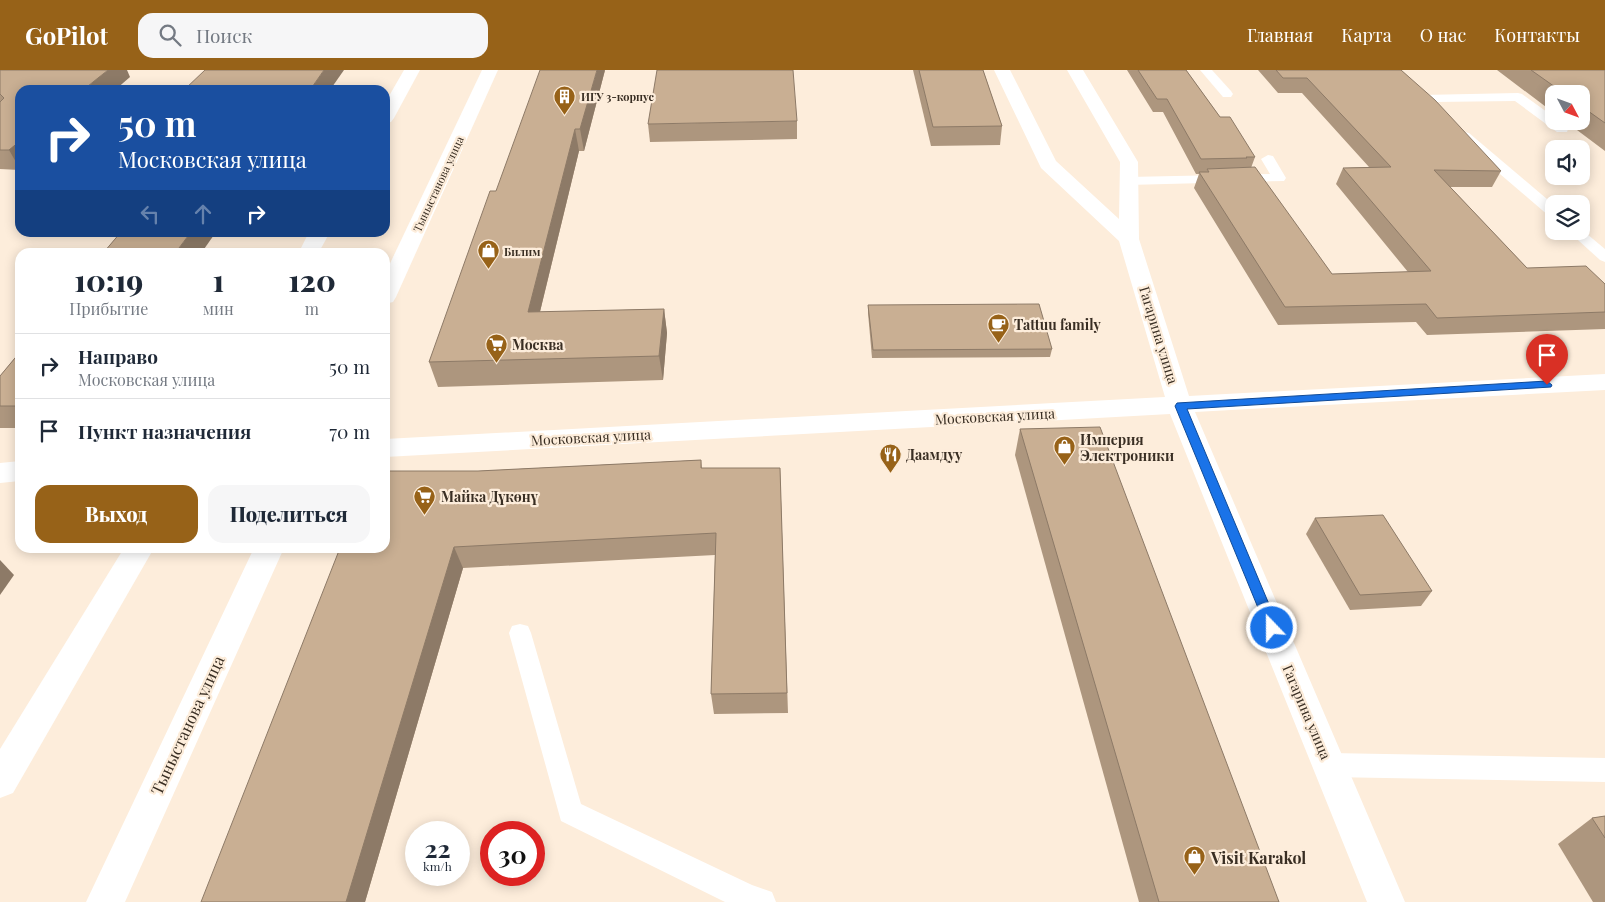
<!DOCTYPE html>
<html lang="ru">
<head>
<meta charset="utf-8">
<style>
	body { margin:0; font-family:"Playfair Display",serif; background:#f6f6f7; color:#1f2937; height:100vh; display:flex; flex-direction:column; font-size:19px; white-space:nowrap }
	* { box-sizing:border-box; margin:0 }
	p { font-size:16px; color:#747a83 }
	.icon { flex:none; width:28px; height:28px; fill:none; stroke:currentColor; stroke-width:2; stroke-linecap:round; stroke-linejoin:round }
	.map { position:relative; flex:1; overflow:hidden }
	.sheet { position:absolute; left:15px; top:178px; width:375px; height:305px; display:flex; flex-direction:column; background:#fff; border-radius:15px; box-shadow:0 2px 12px #0003 }
	.sheet>* { flex:none }
	.hud { position:absolute; left:15px; top:15px; width:375px; height:152px; border-radius:15px; box-shadow:0 2px 12px #0003; background:#1a4fa0; color:#fff; overflow:hidden }
	.needle { width:32px; rotate:131deg }
	.fabs { position:absolute; left:1545px; top:15px; display:grid; gap:10px }
	.fabs a { display:grid; place-items:center; width:45px; height:45px; border-radius:10px; background:#fff; box-shadow:0 2px 12px #0003; font-size:25px }
	.speed { position:absolute; left:405px; top:751px; display:flex; gap:10px; font-size:25px; font-weight:700; text-align:center }
	.speed>* { display:grid; place-content:center; width:65px; height:65px; border-radius:50%; background:#fff; box-shadow:0 2px 12px #0003; line-height:1 }
	.speed small { font-size:12px; font-weight:400 }
	.speed .limit { border:8px solid #d22; background:#fff; color:#111 }
	.pin { position:absolute; display:grid; place-items:center; width:42px; height:42px; color:#fff; margin:-51px -21px; border-radius:50% 50% 50% 0; rotate:-45deg; box-shadow:0 0 5px #0007 }
	.pin .icon { rotate:45deg }
	.me { position:absolute; width:55px; margin:-28px; rotate:338deg; stroke-linejoin:round; filter:drop-shadow(0 0 4px #0008) }
	.turn { display:flex; align-items:center; gap:18px; height:105px; padding:0 20px; font-size:22px }
	.turn .icon { width:65px; height:65px; stroke-width:2.5 }
	.turn b { display:block; font-size:35px; line-height:42px }
	.lanes { display:flex; align-items:center; height:48px; padding:0 20px; background:#0003; justify-content:center; gap:25px; direction:ltr }
	.lanes .off { opacity:.35 }
	.eta { display:flex; justify-content:space-evenly; align-items:center; height:85px; text-align:center }
	.eta b { font-size:30px; font-weight:800; line-height:35px }
	.action { display:flex; gap:10px; margin-top:auto; padding:10px 20px }
	.action a { flex:1; height:58px; border-radius:15px; background:#976218; color:#fff; font-size:20px; font-weight:800; line-height:58px; text-align:center }
	.action a+a { background:#f6f6f7; color:#1f2937 }
	ul { padding:0; list-style:none }
	li { display:flex; align-items:center; gap:15px; height:65px; padding:0 20px; border-top:1px solid #e0e1e3 }
	li div { flex:1 }
	li b { display:block; font-size:19px }
	li em { font-style:normal }
	header { display:flex; align-items:center; gap:30px; box-sizing:border-box; height:70px; padding:0 25px; background:#976218; color:#fff }
	header strong { font-size:24px }
	nav { display:flex; gap:28px; margin-inline-start:auto; font-size:18px }
	.search { width:350px; height:45px; background:#f6f6f7; display:flex; align-items:center; gap:12px; box-sizing:border-box; padding:0 18px; border-radius:15px; color:#747a83; font-size:19px }
	.map>svg:first-child { display:block }
	.lines { fill:none; stroke-linecap:round; stroke-linejoin:round }
	.service { fill:#fff; fill-rule:evenodd }
	.minor { fill:#fff; fill-rule:evenodd }
	.wall { fill:#ad967e }
	.shaded-wall { fill:#8d7a67 }
	.building { fill:#c9af93; stroke:#8d7a67 }
	.route { fill:#1a73e8; stroke:#114b97 }
	.labels { text-anchor:middle; dominant-baseline:central; stroke-width:4.5; stroke-linejoin:round; paint-order:stroke }
	.far-poi-label { font-size:11px; font-weight:bold; fill:#392e23; stroke:#fdeddb; text-anchor:start }
	.far-street-label { font-size:11px; fill:#392e23; stroke:#fdeddb }
	.poi-label { font-size:14px; font-weight:bold; fill:#392e23; stroke:#fdeddb; text-anchor:start }
	.street-label { font-size:14px; fill:#392e23; stroke:#fdeddb }
	.near-street-label { font-size:16px; fill:#392e23; stroke:#fdeddb }
	.near-poi-label { font-size:16px; font-weight:bold; fill:#392e23; stroke:#fdeddb; text-anchor:start }
</style>
</head>
<body>
<header>
<strong>GoPilot</strong>
<div class="search"><svg class="icon" aria-label="search" viewBox="0 0 24 24"><circle cx="10" cy="10" r="6"/><path d="M15 15l6 6"/></svg>Поиск</div>
<nav><a>Главная</a><a>Карта</a><a>О нас</a><a>Контакты</a></nav>
</header>
<div class="map">
<svg width="1605" height="832" viewBox="0 0 1605 832">
	<rect width="100%" height="100%" fill="#fdeddb"/>
	<g class="lines">
		<g class="service">
			<polygon points="1200,0 1212,0 1231,21 1233,24 1231,27 1223,27"/>
			<path d="M1518 23 1522 24 1554 47V51C1560 51 1565 54 1568 59L1567 62H1557L1515 31 1434 32 1439 38 1433 42 1429 41 1416 29 1422 25Z"/>
			<polygon points="1464,62 1469,63 1554,135 1554,147 1549,146 1459,69 1457,66"/>
			<polygon points="1268,85 1273,86 1286,108 1284,111 1128,115 1121,111 1128,107 1270,104 1261,89"/>
			<polygon points="1581,159 1605,179 1605,192 1600,190 1568,161 1581,161"/>
			<polygon points="520,554 528,556 531,563 581,734 752,815 772,822 776,832 725,832 561,751 509,563 512,556"/>
			<polygon points="1329,683 1605,688 1605,712 1329,707 1320,703 1316,695 1320,687"/>
		</g>
		<g class="minor">
			<polygon points="404,0 420,0 394,48 391,52 385,53 385,33"/>
			<polygon points="482,0 498,0 396,227 393,232 385,234 385,204"/>
			<polygon points="994,0 1010,0 1056,91 1119,149 1120,92 1067,0 1083,0 1138,92 1139,169 1189,326 1605,304 1605,320 1195,342 1405,832 1367,832 1170,344 385,387 385,369 1165,327 1119,171 1041,98"/>
			<polygon points="309,162 330,162 319,182 299,182"/>
			<polygon points="20,391 20,411 0,413 0,393"/>
			<polygon points="124,478 154,478 13,723 0,728 0,679"/>
			<polygon points="254,478 284,478 125,832 86,832"/>
		</g>
	</g>
	<g class="wall">
		<polygon points="0,0 130,7 20,20 20,100 0,99"/>
		<polygon points="605,0 584,81 579,81 540,242 664,239 667,263 663,310 438,317 429,292 496,121"/>
		<polygon points="913,0 983,0 1002,56 1000,75 931,76"/>
		<polygon points="1127,0 1186,0 1220,47 1255,87 1251,98 1332,204 1408,202 1336,114 1343,98 1369,97 1302,23 1278,23 1258,0 1401,0 1501,101 1492,117 1450,117 1527,198 1605,214 1605,259 1427,265 1416,252 1278,255 1194,118 1199,104 1196,104 1163,42 1153,42"/>
		<polygon points="1497,0 1605,0 1605,81 1565,51 1581,51 1581,24 1554,24 1554,43"/>
		<polygon points="797,51 797,69 650,72 648,54"/>
		<polygon points="868,235 1052,279 1050,287 872,288 868,243"/>
		<polygon points="20,282 20,358 0,358 0,306"/>
		<polygon points="1020,359 1279,832 1139,832 1015,385"/>
		<polygon points="701,390 702,398 780,398 788,643 714,644 711,624 715,485 463,498 365,832 201,832 478,401"/>
		<polygon points="1315,448 1432,521 1421,536 1350,540 1306,464"/>
		<polygon points="1605,746 1605,832 1593,832 1558,774 1592,748"/>
	</g>
	<g class="shaded-wall">
		<polygon points="108,0 127,0 130,7 115,20 83,20"/>
		<polygon points="324,0 344,0 330,20 310,20"/>
		<polygon points="597,0 605,0 584,81 580,59"/>
		<polygon points="575,59 579,81 534,266 528,242"/>
		<polygon points="20,71 20,99 9,80"/>
		<polygon points="191,162 216,162 202,182 176,182"/>
		<polygon points="664,239 667,263 663,310 659,286"/>
		<polygon points="454,477 463,498 365,832 346,832"/>
		<polygon points="0,490 14,505 0,525"/>
	</g>
	<g class="building">
		<polygon points="0,0 108,0 83,20 20,20 20,71 9,80 0,80 0,32 4,28 0,24"/>
		<polygon points="205,0 324,0 310,20 184,20"/>
		<polygon points="540,0 597,0 580,59 575,59 528,242 664,239 659,286 429,292 490,121 496,121"/>
		<polygon points="657,0 793,0 797,51 648,54"/>
		<polygon points="919,0 983,0 1002,56 933,57"/>
		<polygon points="1138,0 1186,0 1220,47 1230,47 1255,87 1246,87 1247,88 1201,89 1167,29 1157,29"/>
		<polygon points="1276,0 1401,0 1435,30 1501,101 1434,100 1527,198 1586,196 1605,214 1605,242 1437,248 1426,234 1285,237 1199,102 1209,102 1207,99 1255,97 1332,204 1431,201 1343,98 1391,97 1307,8 1283,8"/>
		<polygon points="1531,0 1605,0 1605,53 1581,36 1581,24 1565,24"/>
		<polygon points="121,162 191,162 176,182 104,182"/>
		<polygon points="1039,234 1052,279 873,280 868,235"/>
		<polygon points="20,282 20,336 0,336 0,306"/>
		<polygon points="1100,357 1279,832 1159,832 1020,359"/>
		<polygon points="701,390 701,398 780,398 787,623 711,624 716,463 454,477 346,832 201,832 340,478 385,478 385,401 478,401"/>
		<polygon points="1383,445 1432,521 1360,525 1315,448"/>
		<polygon points="1605,746 1605,768 1592,748"/>
	</g>
	<polygon class="route" points="1547,311 1552,315 1551,317 1187,339 1279,558 1277,562 1272,563 1268,562 1175,336 1177,333"/>
	<defs>
		<symbol id="building-pin" viewBox="-11 -11 22 30"><path d="M0 17L-7.5 6A9.5 9.5 0 1 1 7.5 6Z" fill="#976218" stroke="#fdeddb"/><path d="M-4-6H4V6H1V3H-1V6H-4ZM-2.5-4.3h1.7v1.8h-1.7ZM.8-4.3h1.7v1.8H.8ZM-2.5-1h1.7V.8h-1.7ZM.8-1h1.7V.8H.8Z" fill="#fff"/></symbol>
		<symbol id="shop-pin" viewBox="-11 -11 22 30"><path d="M0 17L-7.5 6A9.5 9.5 0 1 1 7.5 6Z" fill="#976218" stroke="#fdeddb"/><path d="M-5-2.5h2.3a2.7 3.5 0 0 1 5.4 0H5L5.5 6h-11ZM-1.5-2.5h3a1.5 2.3 0 0 0-3 0Z" fill="#fff"/></symbol>
		<symbol id="cafe-pin" viewBox="-11 -11 22 30"><path d="M0 17L-7.5 6A9.5 9.5 0 1 1 7.5 6Z" fill="#976218" stroke="#fdeddb"/><path d="M-5.5-4.5H6V0H3Q3 3.5 0 3.5H-2.5Q-5.5 3.5-5.5 0ZM3-3.2v2h1.7v-2ZM-6 4.5H4V6H-6Z" fill="#fff"/></symbol>
		<symbol id="supermarket-pin" viewBox="-11 -11 22 30"><path d="M0 17L-7.5 6A9.5 9.5 0 1 1 7.5 6Z" fill="#976218" stroke="#fdeddb"/><path d="M-6-5.5h2.5l.6 2H6L4.5 2H-2.5L-4.4-4H-6ZM-1.5 3.2a1.3 1.3 0 1 0 .1 0ZM3 3.2a1.3 1.3 0 1 0 .1 0Z" fill="#fff"/></symbol>
		<symbol id="restaurant-pin" viewBox="-11 -11 22 30"><path d="M0 17L-7.5 6A9.5 9.5 0 1 1 7.5 6Z" fill="#976218" stroke="#fdeddb"/><path d="M-5-6h1v4h1v-4h1v4h1v-4h1v5L-1.5 .5V6h-2V.5L-5-1ZM5-6V6H3V1.5H1.5Q1.5-4 5-6Z" fill="#fff"/></symbol>
	</defs>
	<g fill-rule="evenodd">
		<use href="#building-pin" x="552" y="14" width="25" height="34"/>
		<use href="#shop-pin" x="476" y="168" width="25" height="34"/>
		<use href="#cafe-pin" x="986" y="242" width="25" height="34"/>
		<use href="#supermarket-pin" x="484" y="262" width="25" height="34"/>
		<use href="#shop-pin" x="1052" y="364" width="25" height="34"/>
		<use href="#restaurant-pin" x="878" y="372" width="25" height="34"/>
		<use href="#supermarket-pin" x="412" y="414" width="25" height="34"/>
		<use href="#shop-pin" x="1182" y="774" width="25" height="34"/>
	</g>
	<g class="labels">
		<g class="far-poi-label">
			<text x="581" y="26">ИГУ 3-корпус</text>
			<text x="504" y="181">Билим</text>
		</g>
		<g class="far-street-label">
			<text transform="translate(438 114) rotate(-65)">Тыныстанова улица</text>
		</g>
		<g class="poi-label">
			<text x="1014" y="254">Tattuu family</text>
			<text x="512" y="274">Москва</text>
			<text x="1080" y="369">Империя<tspan x="1080" dy="16">Электроники</tspan></text>
			<text x="906" y="384">Даамдуу</text>
			<text x="441" y="426">Майка Дүкөнү</text>
		</g>
		<g class="street-label">
			<text transform="translate(1159 265) rotate(73)">Гагарина улица</text>
			<text transform="translate(995 346) rotate(-3)">Московская улица</text>
			<text transform="translate(591 367) rotate(-3)">Московская улица</text>
			<text transform="translate(1307 642) rotate(67)">Гагарина улица</text>
		</g>
		<g class="near-street-label">
			<text transform="translate(187 655) rotate(-65)">Тыныстанова улица</text>
		</g>
		<g class="near-poi-label">
			<text x="1211" y="787">Visit Karakol</text>
		</g>
	</g>
</svg>
<div class="fabs">
<a><svg class="needle" viewBox="-14 -14 28 28"><path d="M0-13l5 13h-10z" fill="#e53935"/><path d="M0 13l5-13h-10z" fill="#747a83"/></svg></a>
<a><svg class="icon" aria-label="sound" viewBox="0 0 24 24"><path d="M4 9h4l5-4v14l-5-4H4zM17 9q2 3 0 6"/></svg></a>
<a><svg class="icon" aria-label="layers" viewBox="0 0 24 24"><path d="M12 4l9 5-9 5-9-5zM3 14l9 5 9-5"/></svg></a>
</div>
<div class="speed"><div>22<small>km/h</small></div><div class="limit">30</div></div>
<div class="pin" style="left:1547px;top:315px;background:#d93025"><svg class="icon" aria-label="arrive" viewBox="0 0 24 24"><path d="M6 21V4h12l-3 4 3 4H6"/></svg></div>
<svg class="me" style="left:1272px;top:558px" viewBox="-20 -20 40 40"><circle r="17" fill="#1a73e8" stroke="#fff" stroke-width="3"/><path d="M0-11L8 9 0 5-8 9z" fill="#fff"/></svg>
<div class="hud">
<div class="turn"><svg class="icon" aria-label="right" viewBox="0 0 24 24"><path d="M7 20v-9h11M14 6l5 5-5 5"/></svg><div><b>50 m</b>Московская улица</div></div>
<div class="lanes"><svg class="icon off" aria-label="left" viewBox="0 0 24 24"><path d="M17 20v-9H6M10 6l-5 5 5 5"/></svg><svg class="icon off" aria-label="ahead" viewBox="0 0 24 24"><path d="M12 20V5M6 11l6-6 6 6"/></svg><svg class="icon" aria-label="right" viewBox="0 0 24 24"><path d="M7 20v-9h11M14 6l5 5-5 5"/></svg></div>
</div>
<section class="sheet">
<div class="eta">
<div><b>10:19</b><p>Прибытие</p></div>
<div><b>1</b><p>мин</p></div>
<div><b>120</b><p>m</p></div>
</div>
<ul>
<li><svg class="icon" aria-label="right" viewBox="0 0 24 24"><path d="M7 20v-9h11M14 6l5 5-5 5"/></svg><div><b>Направо</b><p>Московская улица</p></div><em>50 m</em></li>
<li><svg class="icon" aria-label="arrive" viewBox="0 0 24 24"><path d="M6 21V4h12l-3 4 3 4H6"/></svg><div><b>Пункт назначения</b></div><em>70 m</em></li>
</ul>
<div class="action"><a>Выход</a><a>Поделиться</a></div>
</section>
</div>
</body>
</html>
